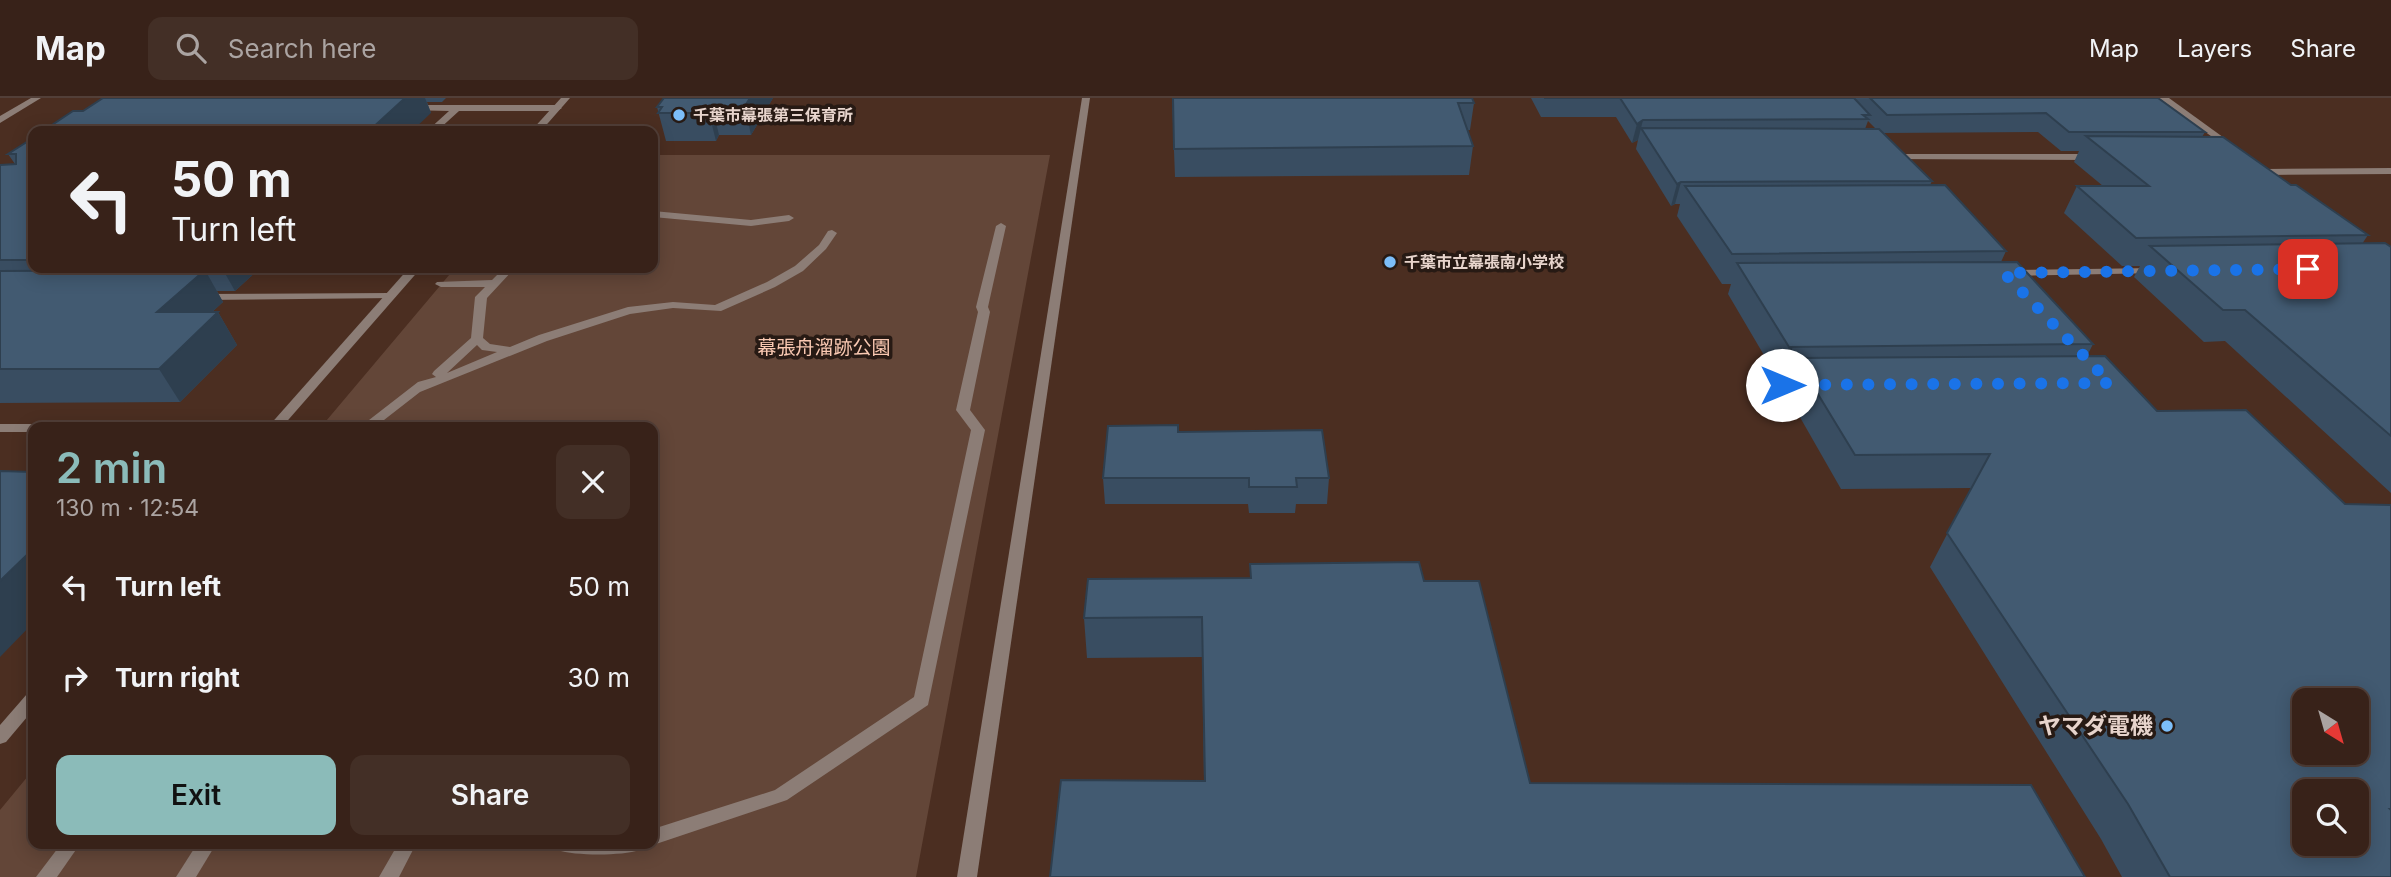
<!DOCTYPE html>
<html lang="en">
<head>
<meta charset="utf-8">
<style>
	body { margin:0; font-family:Inter,"Noto Sans JP",sans-serif; background:#432f26; color:#f1f3f6; height:100vh; display:flex; flex-direction:column; font-size:26px; white-space:nowrap }
	* { box-sizing:border-box; margin:0 }
	p { font-size:23px; color:#aba4a2 }
	.icon { flex:none; width:38px; height:38px; fill:none; stroke:currentColor; stroke-width:2; stroke-linecap:round; stroke-linejoin:round }
	.map { position:relative; flex:1; overflow:hidden }
	.details { position:absolute; left:28px; top:324px; width:630px; height:427px; display:flex; flex-direction:column; background:#382219; border-radius:14px; box-shadow:0 4px 18px #0003,0 0 0 2px #523f38 }
	.details>* { flex:none }
	.banner { position:absolute; left:28px; top:28px; width:630px; height:147px; border-radius:14px; box-shadow:0 4px 18px #0003,0 0 0 2px #523f38; background:#382219; color:#f1f3f6; overflow:hidden }
	.needle { width:46px; rotate:143deg }
	.fabs { position:absolute; left:2292px; top:590px; display:grid; gap:14px }
	.fabs a { display:grid; place-items:center; width:77px; height:77px; border-radius:14px; background:#382219; box-shadow:0 4px 18px #0003,0 0 0 2px #523f38; font-size:35px }
	.pin { position:absolute; display:grid; place-items:center; width:60px; height:60px; color:#fff; margin:-30px; border-radius:14px; box-shadow:0 4px 10px #0006 }
	.me { position:absolute; width:77px; margin:-38px; rotate:90deg; stroke-linejoin:round; filter:drop-shadow(0 0 5px #0008) }
	.turn { display:flex; align-items:center; gap:24px; height:147px; padding:0 28px; font-size:32px }
	.turn .icon { width:91px; height:91px; stroke-width:2.5 }
	.turn b { display:block; font-size:49px; line-height:60px }
	.round { display:grid; place-items:center; flex:none; width:74px; height:74px; border-radius:14px; background:#432f26 }
	.headline { display:flex; align-items:center; justify-content:space-between; height:119px; padding:0 28px }
	h1 { font-size:42px; font-weight:600; line-height:52px; color:#8bbbb9 }
	.button { display:flex; gap:14px; margin-top:auto; padding:14px 28px }
	.button a { flex:1; height:80px; border-radius:14px; background:#8bbbb9; color:#111; font-size:28px; font-weight:600; line-height:80px; text-align:center }
	.button a+a { background:#432f26; color:#f1f3f6 }
	ul { padding:0; list-style:none }
	li { display:flex; align-items:center; gap:21px; height:91px; padding:0 28px }
	li div { flex:1 }
	li b { display:block; font-size:26px }
	li em { font-style:normal }
	header { display:flex; align-items:center; gap:42px; box-sizing:border-box; height:98px; padding:0 35px; background:#382219; border-bottom:2px solid #523f38 }
	header strong { font-size:33px }
	nav { display:flex; gap:38px; margin-inline-start:auto; font-size:24px }
	.search { width:490px; height:63px; background:#432f26; display:flex; align-items:center; gap:18px; box-sizing:border-box; padding:0 24px; border-radius:14px; color:#aba4a2; font-size:26px }
	.map>svg:first-child { display:block }
	.green { fill:#634638 }
	.lines { fill:none; stroke-linecap:round; stroke-linejoin:round }
	.service { fill:#8c7d76; fill-rule:evenodd }
	.pedestrian { fill:#8c7d76; fill-rule:evenodd }
	.minor { fill:#8c7d76; fill-rule:evenodd }
	.tertiary { fill:#8c7d76; fill-rule:evenodd }
	.wall { fill:#394d61; fill-rule:evenodd }
	.shaded-wall { fill:#2e3f4f }
	.building { fill:#425a71; stroke:#2e3f4f; stroke-width:2; fill-rule:evenodd }
	.route { stroke:#1a73e8; stroke-width:12; stroke-dasharray:0 21.6 }
	.poi-dot { fill:#7cbef9; stroke:#271a14; stroke-width:2.5 }
	.labels { text-anchor:middle; dominant-baseline:central; stroke-width:7; stroke-linejoin:round; paint-order:stroke }
	.far-poi-label { font-size:16px; font-weight:bold; fill:#e7d4cc; stroke:#271a14; text-anchor:start }
	.park-label { font-size:19px; fill:#fac9b2; stroke:#271a14 }
	.near-poi-label { font-size:23px; font-weight:bold; fill:#e7d4cc; stroke:#271a14; text-anchor:end }
</style>
</head>
<body>
<header>
<strong>Map</strong>
<div class="search"><svg class="icon" aria-label="search" viewBox="0 0 24 24"><circle cx="10" cy="10" r="6"/><path d="M15 15l6 6"/></svg>Search here</div>
<nav><a>Map</a><a>Layers</a><a>Share</a></nav>
</header>
<div class="map">
<svg width="2391" height="779" viewBox="0 0 2391 779">
	<rect width="100%" height="100%" fill="#4b2e21"/>
	<polygon class="green" points="653,57 1050,57 916,779 0,779 0,712 33,672 33,746 653,746 653,329 321,329 455,170 653,170"/>
	<g class="lines">
		<g class="service">
			<polygon points="411,7 557,7 562,10 557,13 459,13 437,33 427,33 449,13 408,12 406,10"/>
			<polygon points="1890,56 2094,56 2099,59 2094,62 1893,61 1890,60"/>
			<polygon points="2155,170 2159,171 2159,175 2007,178 2001,175 2007,172"/>
			<polygon points="390,195 396,198 394,200 202,202 196,199 202,196"/>
			<polygon points="0,326 33,326 39,329 33,329 33,334 0,334"/>
		</g>
		<g class="pedestrian">
			<polygon points="653,113 751,122 789,117 794,120 789,123 751,128 653,119"/>
			<polygon points="1001,125 1006,128 988,209 990,214 970,312 985,332 928,607 787,702 653,747 649,746 653,746 653,731 775,692 914,599 971,332 956,312 978,214 976,209 996,128"/>
			<path d="M832 132 837 135 826 151 803 173 775 189 721 213 673 210 630 216 547 243 420 294 375 329H360L418 284 436 279 432 276 434 273 471 240 475 199 485 189H441L435 186 437 184 492 182 504 170H515L487 200 483 240 490 246 510 249 539 237 628 209 673 204 715 207 767 184 795 168 819 147 828 133ZM477 247 482 252 497 254 447 275Z"/>
			<polygon points="61,746 80,746 57,779 36,779"/>
			<polygon points="197,746 216,746 196,779 176,779"/>
			<polygon points="398,746 416,746 399,779 379,779"/>
			<path d="M555 746H642L640 752C621 758 576 758 557 752Z"/>
		</g>
		<g class="minor">
			<polygon points="561,0 570,0 541,33 531,33"/>
			<polygon points="1082,0 1090,0 977,779 957,779"/>
			<polygon points="2159,0 2169,0 2238,50 2230,52"/>
			<polygon points="2391,70 2391,76 2266,77 2261,74 2266,71"/>
			<polygon points="409,170 421,170 282,329 268,329"/>
			<polygon points="33,595 33,612 6,644 0,646 0,627 27,596"/>
		</g>
		<polygon class="tertiary" points="31,0 41,0 0,25 0,18"/>
	</g>
	<g class="wall">
		<polygon points="103,0 446,0 442,4 427,4 431,15 83,13"/>
		<polygon points="773,0 751,37 719,37 716,43 666,43 657,9"/>
		<polygon points="1172,0 1474,5 1470,32 1468,32 1473,48 1469,77 1175,79"/>
		<path d="M1531 0H2158L2205 34 2202 39 2291 87 2368 137 2362 146 2391 149V395L2225 243 2204 244 2134 179 2140 168H2122L2064 115 2077 88H2103L2074 64 2079 53H2061L2038 34 1884 35 1932 83 1930 87 2006 153 2001 164 2093 246 2087 258 2391 779H2122L2101 741 1930 469 1971 390 1841 391 1785 293 1789 280 1778 281 1728 196 1731 186H1722L1677 118 1680 106H1675L1671 108 1636 51 1638 42 1632 45 1616 19H1541ZM1868 23 1876 31H1865Z"/>
		<polygon points="33,40 33,170 260,170 235,193 217,193 223,204 212,214 218,214 237,247 180,304 0,305 0,67 15,66 8,56"/>
		<polygon points="1178,334 1329,380 1327,406 1296,406 1295,415 1249,415 1248,406 1105,406 1103,380"/>
		<polygon points="1419,464 1204,683 1202,559 1087,560 1084,520 1250,480 1250,466"/>
	</g>
	<g class="shaded-wall">
		<polygon points="405,0 425,0 431,15 412,33 369,33"/>
		<polygon points="750,0 773,0 751,37 745,8"/>
		<polygon points="712,8 719,37 716,43 709,15"/>
		<polygon points="1643,22 1638,42 1632,45 1637,26"/>
		<polygon points="1681,84 1675,106 1671,108 1677,86"/>
		<polygon points="222,170 260,170 235,193"/>
		<polygon points="205,172 223,204 176,247 157,214"/>
		<polygon points="218,214 237,247 180,304 159,271"/>
		<polygon points="1793,248 1782,280 1778,281 1789,249"/>
		<polygon points="33,451 33,525 0,559 0,483"/>
	</g>
	<g class="building">
		<polygon points="103,0 405,0 369,33 43,33 73,13 83,13"/>
		<polygon points="664,0 750,0 745,8 712,8 709,15 658,15 662,9 657,9"/>
		<polygon points="1173,0 1472,0 1474,5 1458,5 1473,48 1174,51"/>
		<polygon points="1544,0 1854,0 1870,17 1863,17 1868,21 1643,22 1637,26 1620,0"/>
		<polygon points="1870,0 2158,0 2205,34 2069,34 2046,15 1887,17"/>
		<polygon points="1641,30 1879,31 1932,83 1681,84 1677,86"/>
		<polygon points="2086,38 2223,39 2291,87 2296,87 2368,137 2136,140 2077,88 2149,88"/>
		<polygon points="33,40 33,162 0,162 0,67 16,66 16,56 8,56"/>
		<polygon points="1945,87 2006,153 1732,156 1685,88"/>
		<polygon points="2385,145 2391,149 2391,338 2245,212 2223,212 2150,148"/>
		<polygon points="2017,164 2093,246 1789,249 1737,165"/>
		<polygon points="205,172 157,214 218,214 159,271 0,271 0,173"/>
		<path d="M2105 258 2157 313 2246 312 2345 406 2391 407V711H2390L2391 712V779H2170L2128 706 1947 435 1990 356 1855 357 1796 260ZM2305 602H2357V654H2305ZM2305 693H2357V746H2305Z"/>
		<polygon points="1178,327 1178,334 1322,332 1329,380 1296,380 1297,389 1249,389 1249,380 1103,380 1108,328"/>
		<polygon points="0,373 33,374 33,451 0,483"/>
		<polygon points="1419,464 1424,483 1479,483 1530,685 2031,687 2085,779 1050,779 1061,682 1205,683 1202,519 1084,520 1088,481 1251,480 1250,466"/>
	</g>
	<g class="lines">
		<polyline class="route" points="1782,287 2110,285 2004,175 2308,171"/>
	</g>
	<g class="poi-dot">
		<circle cx="679" cy="17" r="7"/>
		<circle cx="1390" cy="164" r="7"/>
		<circle cx="2167" cy="628" r="7"/>
	</g>
	<g class="labels">
		<g class="far-poi-label">
			<text x="693" y="17">千葉市幕張第三保育所</text>
			<text x="1404" y="164">千葉市立幕張南小学校</text>
		</g>
		<g class="park-label">
			<text x="824" y="249">幕張舟溜跡公園</text>
		</g>
		<g class="near-poi-label">
			<text x="2153" y="628">ヤマダ電機</text>
		</g>
	</g>
</svg>
<div class="fabs">
<a><svg class="needle" viewBox="-14 -14 28 28"><path d="M0-13l5 13h-10z" fill="#e53935"/><path d="M0 13l5-13h-10z" fill="#aba4a2"/></svg></a>
<a><svg class="icon" aria-label="search" viewBox="0 0 24 24"><circle cx="10" cy="10" r="6"/><path d="M15 15l6 6"/></svg></a>
</div>
<div class="pin" style="left:2308px;top:171px;background:#d93025"><svg class="icon" aria-label="arrive" viewBox="0 0 24 24"><path d="M6 21V4h12l-3 4 3 4H6"/></svg></div>
<svg class="me" style="left:1782px;top:287px" viewBox="-20 -20 40 40"><circle r="19" fill="#fff"/><path d="M0-13L10 11 0 6-10 11z" fill="#1a73e8"/></svg>
<div class="banner">
<div class="turn"><svg class="icon" aria-label="left" viewBox="0 0 24 24"><path d="M17 20v-9H6M10 6l-5 5 5 5"/></svg><div><b>50 m</b>Turn left</div></div>
</div>
<section class="details">
<div class="headline"><div><h1>2 min</h1><p>130 m · 12:54</p></div><a class="round"><svg class="icon" aria-label="close" viewBox="0 0 24 24"><path d="M6 6l12 12M18 6L6 18"/></svg></a></div>
<ul>
<li><svg class="icon" aria-label="left" viewBox="0 0 24 24"><path d="M17 20v-9H6M10 6l-5 5 5 5"/></svg><div><b>Turn left</b></div><em>50 m</em></li>
<li><svg class="icon" aria-label="right" viewBox="0 0 24 24"><path d="M7 20v-9h11M14 6l5 5-5 5"/></svg><div><b>Turn right</b></div><em>30 m</em></li>
</ul>
<div class="button"><a>Exit</a><a>Share</a></div>
</section>
</div>
</body>
</html>
